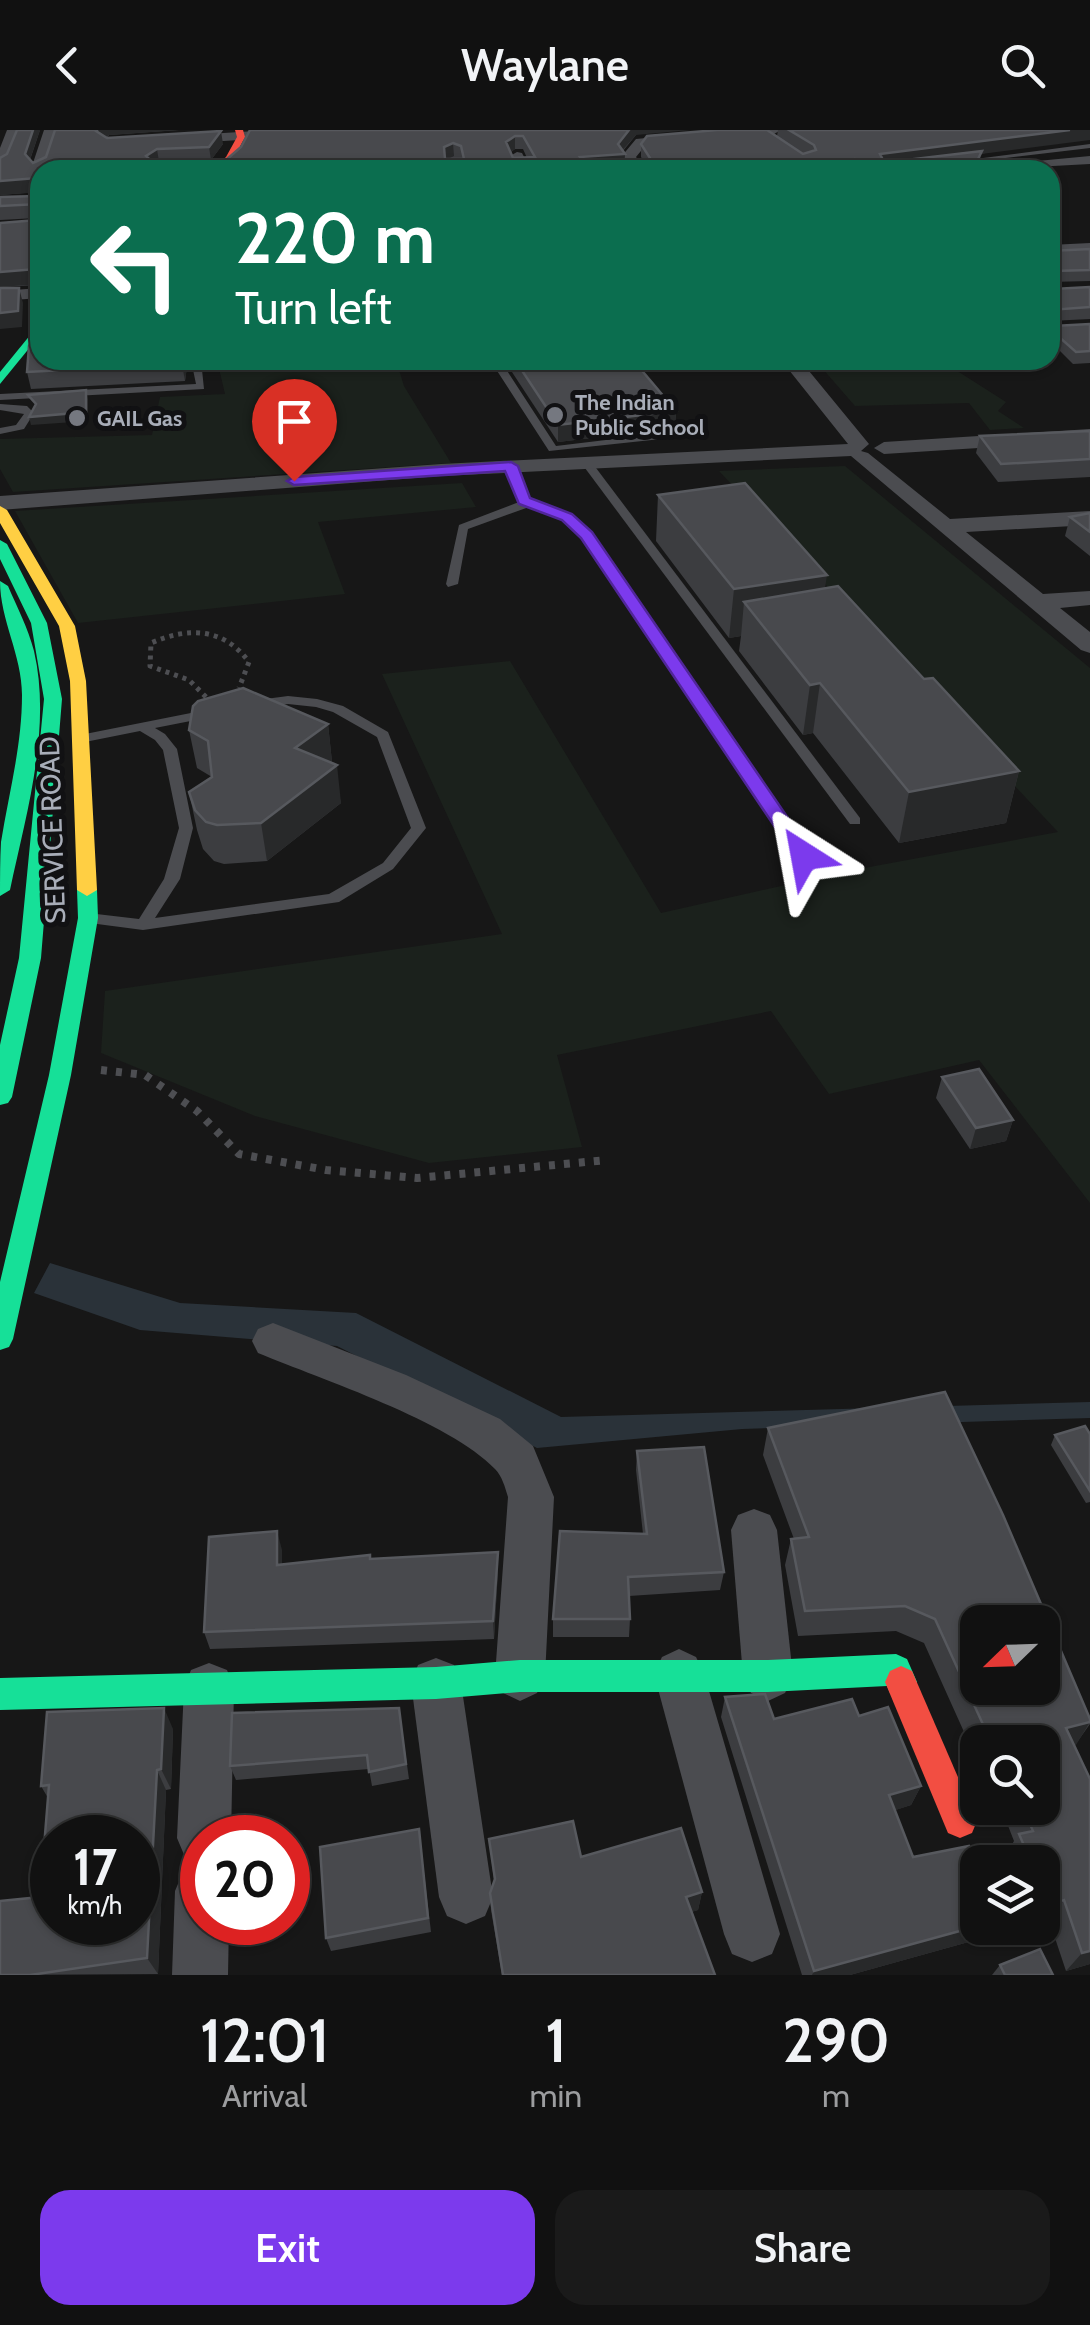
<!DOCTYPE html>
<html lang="en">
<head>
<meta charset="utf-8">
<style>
	body { margin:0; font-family:Cabin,sans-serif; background:#1a1a1a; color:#f1f3f6; height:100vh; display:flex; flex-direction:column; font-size:38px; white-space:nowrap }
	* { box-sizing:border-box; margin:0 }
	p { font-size:32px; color:#9c9d9f }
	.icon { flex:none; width:55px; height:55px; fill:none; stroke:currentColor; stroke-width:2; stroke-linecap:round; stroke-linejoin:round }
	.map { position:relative; height:1845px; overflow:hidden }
	.sheet { display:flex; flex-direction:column; background:#111; flex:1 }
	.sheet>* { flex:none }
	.guide { position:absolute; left:30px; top:30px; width:1030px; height:210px; border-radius:30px; box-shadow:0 2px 8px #0004,0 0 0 2px #303131; background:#0b6e4f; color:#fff; overflow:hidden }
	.needle { width:65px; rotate:247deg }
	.tools { position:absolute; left:960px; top:1475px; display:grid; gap:20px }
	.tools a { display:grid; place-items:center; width:100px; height:100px; border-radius:20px; background:#111; box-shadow:0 2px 8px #0004,0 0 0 2px #303131; font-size:50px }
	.speed { position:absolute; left:30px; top:1685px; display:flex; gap:20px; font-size:50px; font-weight:700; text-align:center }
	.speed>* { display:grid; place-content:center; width:130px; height:130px; border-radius:50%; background:#111; box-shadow:0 2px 8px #0004,0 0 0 2px #303131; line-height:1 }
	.speed small { font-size:25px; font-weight:400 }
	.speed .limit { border:15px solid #d22; background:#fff; color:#111 }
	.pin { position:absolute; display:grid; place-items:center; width:85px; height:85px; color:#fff; margin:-102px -42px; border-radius:50% 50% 50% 0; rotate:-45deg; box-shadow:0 0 10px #0007 }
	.pin .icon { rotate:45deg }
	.me { position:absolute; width:110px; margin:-55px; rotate:326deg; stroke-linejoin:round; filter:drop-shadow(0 0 8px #0008) }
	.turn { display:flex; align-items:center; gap:35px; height:210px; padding:0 40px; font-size:45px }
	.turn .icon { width:130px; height:130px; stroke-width:2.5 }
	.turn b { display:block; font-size:70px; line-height:85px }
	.eta { display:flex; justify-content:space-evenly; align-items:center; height:170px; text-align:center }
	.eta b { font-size:60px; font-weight:600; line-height:70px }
	.button { display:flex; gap:20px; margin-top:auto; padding:20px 40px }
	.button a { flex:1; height:115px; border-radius:30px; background:#7c3aed; color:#fff; font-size:40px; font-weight:600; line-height:115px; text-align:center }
	.button a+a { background:#1a1a1a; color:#f1f3f6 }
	header { display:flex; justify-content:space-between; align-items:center; height:130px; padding:0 40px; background:#111; font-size:45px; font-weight:600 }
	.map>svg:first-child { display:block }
	.green { fill:#1b211c }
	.water { fill:#2a3239 }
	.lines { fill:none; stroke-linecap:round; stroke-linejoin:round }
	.path-far1 { stroke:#4d4e52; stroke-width:5; stroke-dasharray:4 5; stroke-linecap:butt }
	.path { stroke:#4d4e52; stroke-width:8; stroke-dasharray:6 9; stroke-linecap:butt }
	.lane { fill:#4b4c50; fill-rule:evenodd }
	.street { fill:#4b4c50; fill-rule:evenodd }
	.fast { fill:#16e098; fill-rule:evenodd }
	.slow { fill:#ffcf43; fill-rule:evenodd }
	.jam { fill:#f24e42; fill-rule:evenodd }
	.wall { fill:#3c3d40; fill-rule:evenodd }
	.shaded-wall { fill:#28292a }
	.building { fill:#48494d; stroke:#57595e; stroke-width:2.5; fill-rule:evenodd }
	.route { fill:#7c3aed; stroke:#51269a; stroke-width:2.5 }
	.poi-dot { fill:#757880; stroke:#111113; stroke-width:4 }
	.labels { text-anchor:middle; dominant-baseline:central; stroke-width:10; stroke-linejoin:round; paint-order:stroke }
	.far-poi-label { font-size:22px; font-weight:bold; fill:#a8adb8; stroke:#111113; text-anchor:start }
	.street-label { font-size:28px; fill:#a8adb8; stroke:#111113 }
</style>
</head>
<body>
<header><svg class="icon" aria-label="back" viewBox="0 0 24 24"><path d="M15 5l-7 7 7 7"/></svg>Waylane<svg class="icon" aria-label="search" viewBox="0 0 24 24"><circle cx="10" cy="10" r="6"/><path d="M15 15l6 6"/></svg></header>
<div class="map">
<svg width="1090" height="1845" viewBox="0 0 1090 1845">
	<rect width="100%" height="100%" fill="#171717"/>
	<g class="green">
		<polygon points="217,230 396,230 404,256 451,333 13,362 0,339 0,309 152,305 160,267 225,264"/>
		<polygon points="815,230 940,230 1006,272 998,281 1024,298 990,300 969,273 855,276"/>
		<polygon points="845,336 1090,538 1090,1073 979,930 829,964 771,881 557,925 582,1017 429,1033 255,986 101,923 105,861 502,804 382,544 510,531 661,783 848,741 1058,702 719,341"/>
		<polygon points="462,353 476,377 318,392 345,464 78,493 15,381"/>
	</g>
	<polygon class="water" points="50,1133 180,1173 356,1183 561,1287 1090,1272 1090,1288 742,1299 537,1318 337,1216 140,1200 34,1163"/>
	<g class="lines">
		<path class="path-far1" d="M206 567 189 550 150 536 151 513C188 497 223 497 249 532L239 558"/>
		<polyline class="path" points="101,940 145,945 197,981 239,1024 326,1040 417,1048 607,1030"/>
		<g class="lane">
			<polygon points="1090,14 1090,18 956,34 952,32"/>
			<polygon points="191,230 201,230 204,259 0,270 0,264 196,254"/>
			<polygon points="490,230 500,230 556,316 689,300 694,303 689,306 549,321"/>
			<polygon points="0,274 27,276 34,283 24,299 0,304 0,298 16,295 24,284 0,280"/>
			<polygon points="582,330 590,330 860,688 860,694 850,694 582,334"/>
			<polygon points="507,334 516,336 529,369 571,385 591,403 812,726 809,729 799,729 583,407 563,389 529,377 468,399 458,454 448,457 446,454 459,395 519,372"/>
			<polygon points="288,566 317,569 343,576 388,602 426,698 393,739 339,772 143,800 82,792 80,788 82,784 88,783 139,789 164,749 179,698 163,620 155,610 140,601 80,613 73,609 80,605 211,579 216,580 216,586 155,598 165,604 177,619 193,698 180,749 155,788 329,764 383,733 411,698 377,607 333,582 316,577 288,574 251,579 244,575 251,571"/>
		</g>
		<g class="street">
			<polygon points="7,0 21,0 7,36 0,40 0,18"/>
			<polygon points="44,0 58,0 45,39 38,43 31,39"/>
			<polygon points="273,0 348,0 341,4 175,14 168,10 175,6"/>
			<polygon points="729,0 781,0 774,4 645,16 636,27 646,40 631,40 621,27 636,9"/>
			<polygon points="517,22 522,23 531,40 517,40 510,26"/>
			<polygon points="1090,26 1090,34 978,40 985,36"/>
			<polygon points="1090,113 1090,123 1050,125 1050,115"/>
			<polygon points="40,158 40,168 0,171 0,161"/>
			<polygon points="781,230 800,230 869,314 861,321 868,323 950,389 1090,381 1090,395 966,402 1043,464 1090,461 1090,475 1060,478 1090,502 1090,523 1081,520 851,326 441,346 0,380 0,366 441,334 848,314"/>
			<polygon points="1090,299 1090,311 884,324 874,318 884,312"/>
			<path d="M273 1193 406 1245 500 1289 533 1316 554 1367 545 1546 537 1563 520 1571 503 1563 495 1546 508 1367C505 1357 502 1346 495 1339 449 1291 323 1250 258 1223L252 1211 258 1199Z"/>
			<polygon points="754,1379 770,1385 777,1400 793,1546 785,1563 768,1571 751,1563 743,1546 731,1400 738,1385"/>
			<polygon points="679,1519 696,1527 704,1544 780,1804 772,1824 752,1832 732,1824 724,1804 654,1544 662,1527"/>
			<polygon points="436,1528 454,1535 461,1553 493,1767 485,1786 466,1794 447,1786 439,1767 411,1553 418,1535"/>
			<polygon points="209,1533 227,1540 234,1558 231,1708 202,1708 202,1792 229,1792 228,1845 172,1845 175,1761 183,1742 202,1734 185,1727 177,1708 184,1558 191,1540"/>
		</g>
		<g class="fast">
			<polygon points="40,193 40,205 0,254 0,242"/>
			<polygon points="0,410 7,414 47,493 62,569 41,828 12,967 8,973 0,975 0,915 19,828 44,569 31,493 0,429"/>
			<path d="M0 451 8 456C17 477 28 498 34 521 52 599 26 684 10 760L0 766C0 749 0 729 1 712 9 662 22 616 22 565 22 525 0 490 0 451Z"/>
			<polygon points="87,754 97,760 98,788 71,945 13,1209 9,1217 0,1220 0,1152 49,945 78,788 77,760"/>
			<polygon points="896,1524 907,1529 917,1552 912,1563 901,1568 890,1563 887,1556 768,1562 520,1562 436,1569 0,1580 0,1548 436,1537 520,1530 768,1530"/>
		</g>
		<polygon class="slow" points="0,376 7,380 75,496 86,551 97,760 87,766 77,760 70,551 59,496 0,393"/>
		<g class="jam">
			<polygon points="235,0 243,0 245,7 233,30 222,40 211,40 226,27 237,7"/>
			<polygon points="901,1536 912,1541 977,1691 972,1703 960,1708 948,1703 885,1552 890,1541"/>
		</g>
	</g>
	<g class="wall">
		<path d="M40 0 30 30 33 33 46 27 55 0H179L109 5 107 8 223 14 211 30H226L241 17 250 0 636 5 623 21 625 24 624 38 590 40H40V155L0 157 37 88 0 90V67L37 66 38 62 0 65 7 24ZM515 19H523L527 28H513L511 22Z"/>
		<polygon points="778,0 1090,0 981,24 980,29 1002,40 649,40 641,27 641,14 777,6"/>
		<polygon points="1090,119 1090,151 1050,152 1050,121"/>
		<polygon points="1050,156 1053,159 1090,157 1090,189 1050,191"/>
		<polygon points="1050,194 1053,196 1090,194 1090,233 1073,234 1056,217 1050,218"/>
		<polygon points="188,230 185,251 31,259 27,242"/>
		<polygon points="504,230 633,230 676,281 675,298 558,312"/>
		<polygon points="1090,301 1090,347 998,352 976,323 980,306"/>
		<polygon points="658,365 825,459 924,549 1019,641 1006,693 899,713 813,603 803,605 739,521 741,506 729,508 656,411"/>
		<polygon points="1090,383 1090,426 1065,406 1070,387"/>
		<polygon points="328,594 332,632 331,633 341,673 267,731 224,734 214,731 203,719 197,700 189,662 212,647 197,638 189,600"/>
		<polygon points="942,947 1013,990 1006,1011 970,1019 936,968"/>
		<polygon points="768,1298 1090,1589 1090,1594 1075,1615 1090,1834 1066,1841 1049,1790 1042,1792 1042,1732 1009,1732 1006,1725 1014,1711 1001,1678 1042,1678 1042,1612 978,1612 978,1633 924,1513 896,1501 798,1506 785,1435 791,1409 794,1409 763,1325"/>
		<polygon points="1090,1304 1090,1372 1086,1373 1051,1315 1055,1305"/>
		<polygon points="637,1321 724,1442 720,1460 629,1466 630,1489 629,1507 553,1507 553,1489 643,1404 636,1340"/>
		<polygon points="282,1420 282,1434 371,1429 498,1440 494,1509 210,1519 204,1502"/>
		<polygon points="725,1567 774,1589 859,1586 921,1656 911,1675 895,1680 913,1727 978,1798 996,1798 990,1806 850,1845 802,1845 721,1587"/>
		<polygon points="399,1578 409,1649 372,1656 369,1639 236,1650 230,1636"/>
		<polygon points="173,1599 171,1659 166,1660 158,1844 0,1845 40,1767 48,1668 41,1656"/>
		<polygon points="419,1699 431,1802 331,1821 326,1808"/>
		<polygon points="489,1709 581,1727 702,1762 698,1780 691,1782 715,1845 502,1845 491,1780 490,1763 494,1751"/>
		<polygon points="1000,1835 1053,1845 992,1845"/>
	</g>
	<g class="shaded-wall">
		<polygon points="33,0 40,0 27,38 25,24"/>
		<polygon points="97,0 179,0 109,5 98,14 96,1"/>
		<polygon points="629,0 690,0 636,5 619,24 625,24 624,38 579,40 580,27 618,14"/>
		<polygon points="1070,0 1090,0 1090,10 981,24 980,34 1004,30 1002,40 878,38 880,24"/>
		<polygon points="221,1 223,14 211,30 209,17"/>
		<polygon points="515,6 515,19 506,25 506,12"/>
		<polygon points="453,13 454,26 444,31 444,17"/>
		<polygon points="157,19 159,32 148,39 146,26"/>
		<polygon points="855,29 854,40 760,40"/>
		<polygon points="37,48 40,62 0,65 0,51"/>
		<polygon points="36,139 40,154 0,157 0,142"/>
		<polygon points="19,158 23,173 22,197 0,199 0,183"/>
		<polygon points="183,230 188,230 185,251 182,234"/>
		<polygon points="86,260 88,269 88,291 31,295 29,287"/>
		<polygon points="676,281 675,298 558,312 558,295"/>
		<polygon points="827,445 820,493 744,472 741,506 729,508 734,459"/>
		<polygon points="820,553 813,603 803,605 810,555"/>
		<polygon points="328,594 332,632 300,656 295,618"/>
		<polygon points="337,635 341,673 267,731 261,693"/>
		<polygon points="1019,641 1006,693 899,713 909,662"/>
		<polygon points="1013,990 1006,1011 970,1019 976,998"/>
		<polygon points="277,1401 282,1420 282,1453 277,1435"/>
		<polygon points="498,1422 498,1440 494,1509 493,1491"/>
		<polygon points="164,1578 173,1599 171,1659 161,1639"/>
		<polygon points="1090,1592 1076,1615 1052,1621 1066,1598"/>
		<polygon points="157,1640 166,1660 158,1844 147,1828"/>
		<polygon points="921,1656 911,1675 881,1685 889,1665"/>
		<polygon points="702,1762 698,1780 682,1785 686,1767"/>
		<polygon points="1064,1770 1049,1790 1042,1792 1042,1781 1048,1775"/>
		<polygon points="978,1796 978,1798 996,1798 990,1806 850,1845 812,1845 814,1841"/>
		<polygon points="1090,1821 1090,1834 1066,1841 1082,1823"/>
	</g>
	<g class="building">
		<path d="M17 0H33L25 24 33 33 46 27 55 0H97L96 1 107 8 221 1 209 17 157 19 146 26 150 30H226L241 17 250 0H629L618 14 625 24 580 27 590 40H40V51L37 48 0 51V28L7 24ZM515 6H523L535 27 513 28 506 12ZM453 13 461 16 464 29H445L444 17Z"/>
		<polygon points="717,0 767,0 803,24 816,20 814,15 789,0 1070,0 880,24 883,30 906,30 982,21 978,29 1004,30 941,40 874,40 855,29 760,40 729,40 717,32 655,36 641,14 647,6"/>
		<polygon points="40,55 40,145 36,139 0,142 0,93 37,90 39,74 0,76 0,67 37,66"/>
		<polygon points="1090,119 1090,140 1052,141 1050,150 1050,121"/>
		<polygon points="1050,156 1053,159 1090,157 1090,177 1050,180"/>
		<polygon points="0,158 19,158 18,181 0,183"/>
		<polygon points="1050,194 1053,196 1090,194 1090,221 1076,222 1058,206 1050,206"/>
		<polygon points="40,199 40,230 183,230 182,234 27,242 29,216"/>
		<polygon points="515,230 633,230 676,281 558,295"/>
		<polygon points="86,260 86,282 29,287 36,274 28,265"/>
		<polygon points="1090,301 1090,329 1001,334 980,306"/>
		<polygon points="745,353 827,445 734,459 658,365"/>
		<polygon points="1090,383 1090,402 1070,387"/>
		<polygon points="838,456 924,549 933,548 1019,641 909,662 820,553 810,555 744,472"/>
		<polygon points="243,558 328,594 295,618 337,635 261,693 217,695 206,692 195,680 189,662 212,647 208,611 189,600 193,576 198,571"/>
		<polygon points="979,939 1013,990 976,998 942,947"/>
		<path d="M945 1262 1003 1385 1090 1589V1592L1066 1598 1090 1649V1821L1082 1823 1064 1770 1048 1775 1042 1762V1732H1031L1019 1704 1033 1701 1023 1678H1042V1612H991L935 1489 905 1476 805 1481 791 1409 809 1407 768 1298ZM978 1492H1042V1558H978Z"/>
		<polygon points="1085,1296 1090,1304 1090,1361 1055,1305"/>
		<polygon points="704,1317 724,1442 628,1447 630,1489 553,1489 560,1401 647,1404 637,1321"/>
		<polygon points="277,1401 277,1435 370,1425 370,1429 498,1422 493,1491 204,1502 209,1407"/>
		<polygon points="765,1564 774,1589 852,1569 859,1586 888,1577 921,1656 889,1665 913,1727 969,1716 978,1735 978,1796 814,1841 725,1567"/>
		<path d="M164 1578 161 1639 157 1640 147 1828 30 1845H0V1771L40 1767 49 1655 41 1656 47 1582ZM52 1708H138V1792H52Z"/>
		<polygon points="399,1578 406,1634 369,1642 367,1625 230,1636 232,1583"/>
		<polygon points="573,1691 581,1727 681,1698 702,1762 686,1767 715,1845 503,1845 490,1763 495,1749 489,1709"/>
		<polygon points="419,1699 428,1788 326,1808 320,1717"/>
		<polygon points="1040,1819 1053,1845 1005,1845 1000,1835"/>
	</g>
	<polygon class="route" points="511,332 518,336 530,368 572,384 592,402 814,726 811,730 797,730 581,408 562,390 519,374 505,341 294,355 287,351 294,347"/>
	<g class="poi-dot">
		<circle cx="555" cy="285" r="10"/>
		<circle cx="77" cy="288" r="10"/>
	</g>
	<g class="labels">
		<g class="far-poi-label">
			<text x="575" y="272">The Indian<tspan x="575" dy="25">Public School</tspan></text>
			<text x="97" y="288">GAIL Gas</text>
		</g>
		<g class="street-label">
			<text transform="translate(52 700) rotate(-92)">SERVICE ROAD</text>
		</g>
	</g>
</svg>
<div class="tools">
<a><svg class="needle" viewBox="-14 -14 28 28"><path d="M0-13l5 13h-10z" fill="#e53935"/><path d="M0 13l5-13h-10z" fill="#9c9d9f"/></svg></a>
<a><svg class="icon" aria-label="search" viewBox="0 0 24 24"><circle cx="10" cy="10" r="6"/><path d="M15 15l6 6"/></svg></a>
<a><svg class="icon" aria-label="layers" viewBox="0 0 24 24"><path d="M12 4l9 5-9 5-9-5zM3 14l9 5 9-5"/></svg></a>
</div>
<div class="speed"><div>17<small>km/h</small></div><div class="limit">20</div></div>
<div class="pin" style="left:294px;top:351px;background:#d93025"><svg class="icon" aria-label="arrive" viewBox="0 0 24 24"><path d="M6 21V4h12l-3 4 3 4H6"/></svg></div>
<svg class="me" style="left:804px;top:726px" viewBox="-20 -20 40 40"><path d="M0-17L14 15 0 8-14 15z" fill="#7c3aed" stroke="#fff" stroke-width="4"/></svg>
<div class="guide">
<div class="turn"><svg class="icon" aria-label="left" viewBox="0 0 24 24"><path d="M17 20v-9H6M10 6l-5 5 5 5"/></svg><div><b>220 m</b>Turn left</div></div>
</div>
</div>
<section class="sheet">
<div class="eta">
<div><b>12:01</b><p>Arrival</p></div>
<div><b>1</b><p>min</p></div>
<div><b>290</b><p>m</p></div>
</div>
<div class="button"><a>Exit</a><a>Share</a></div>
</section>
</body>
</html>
